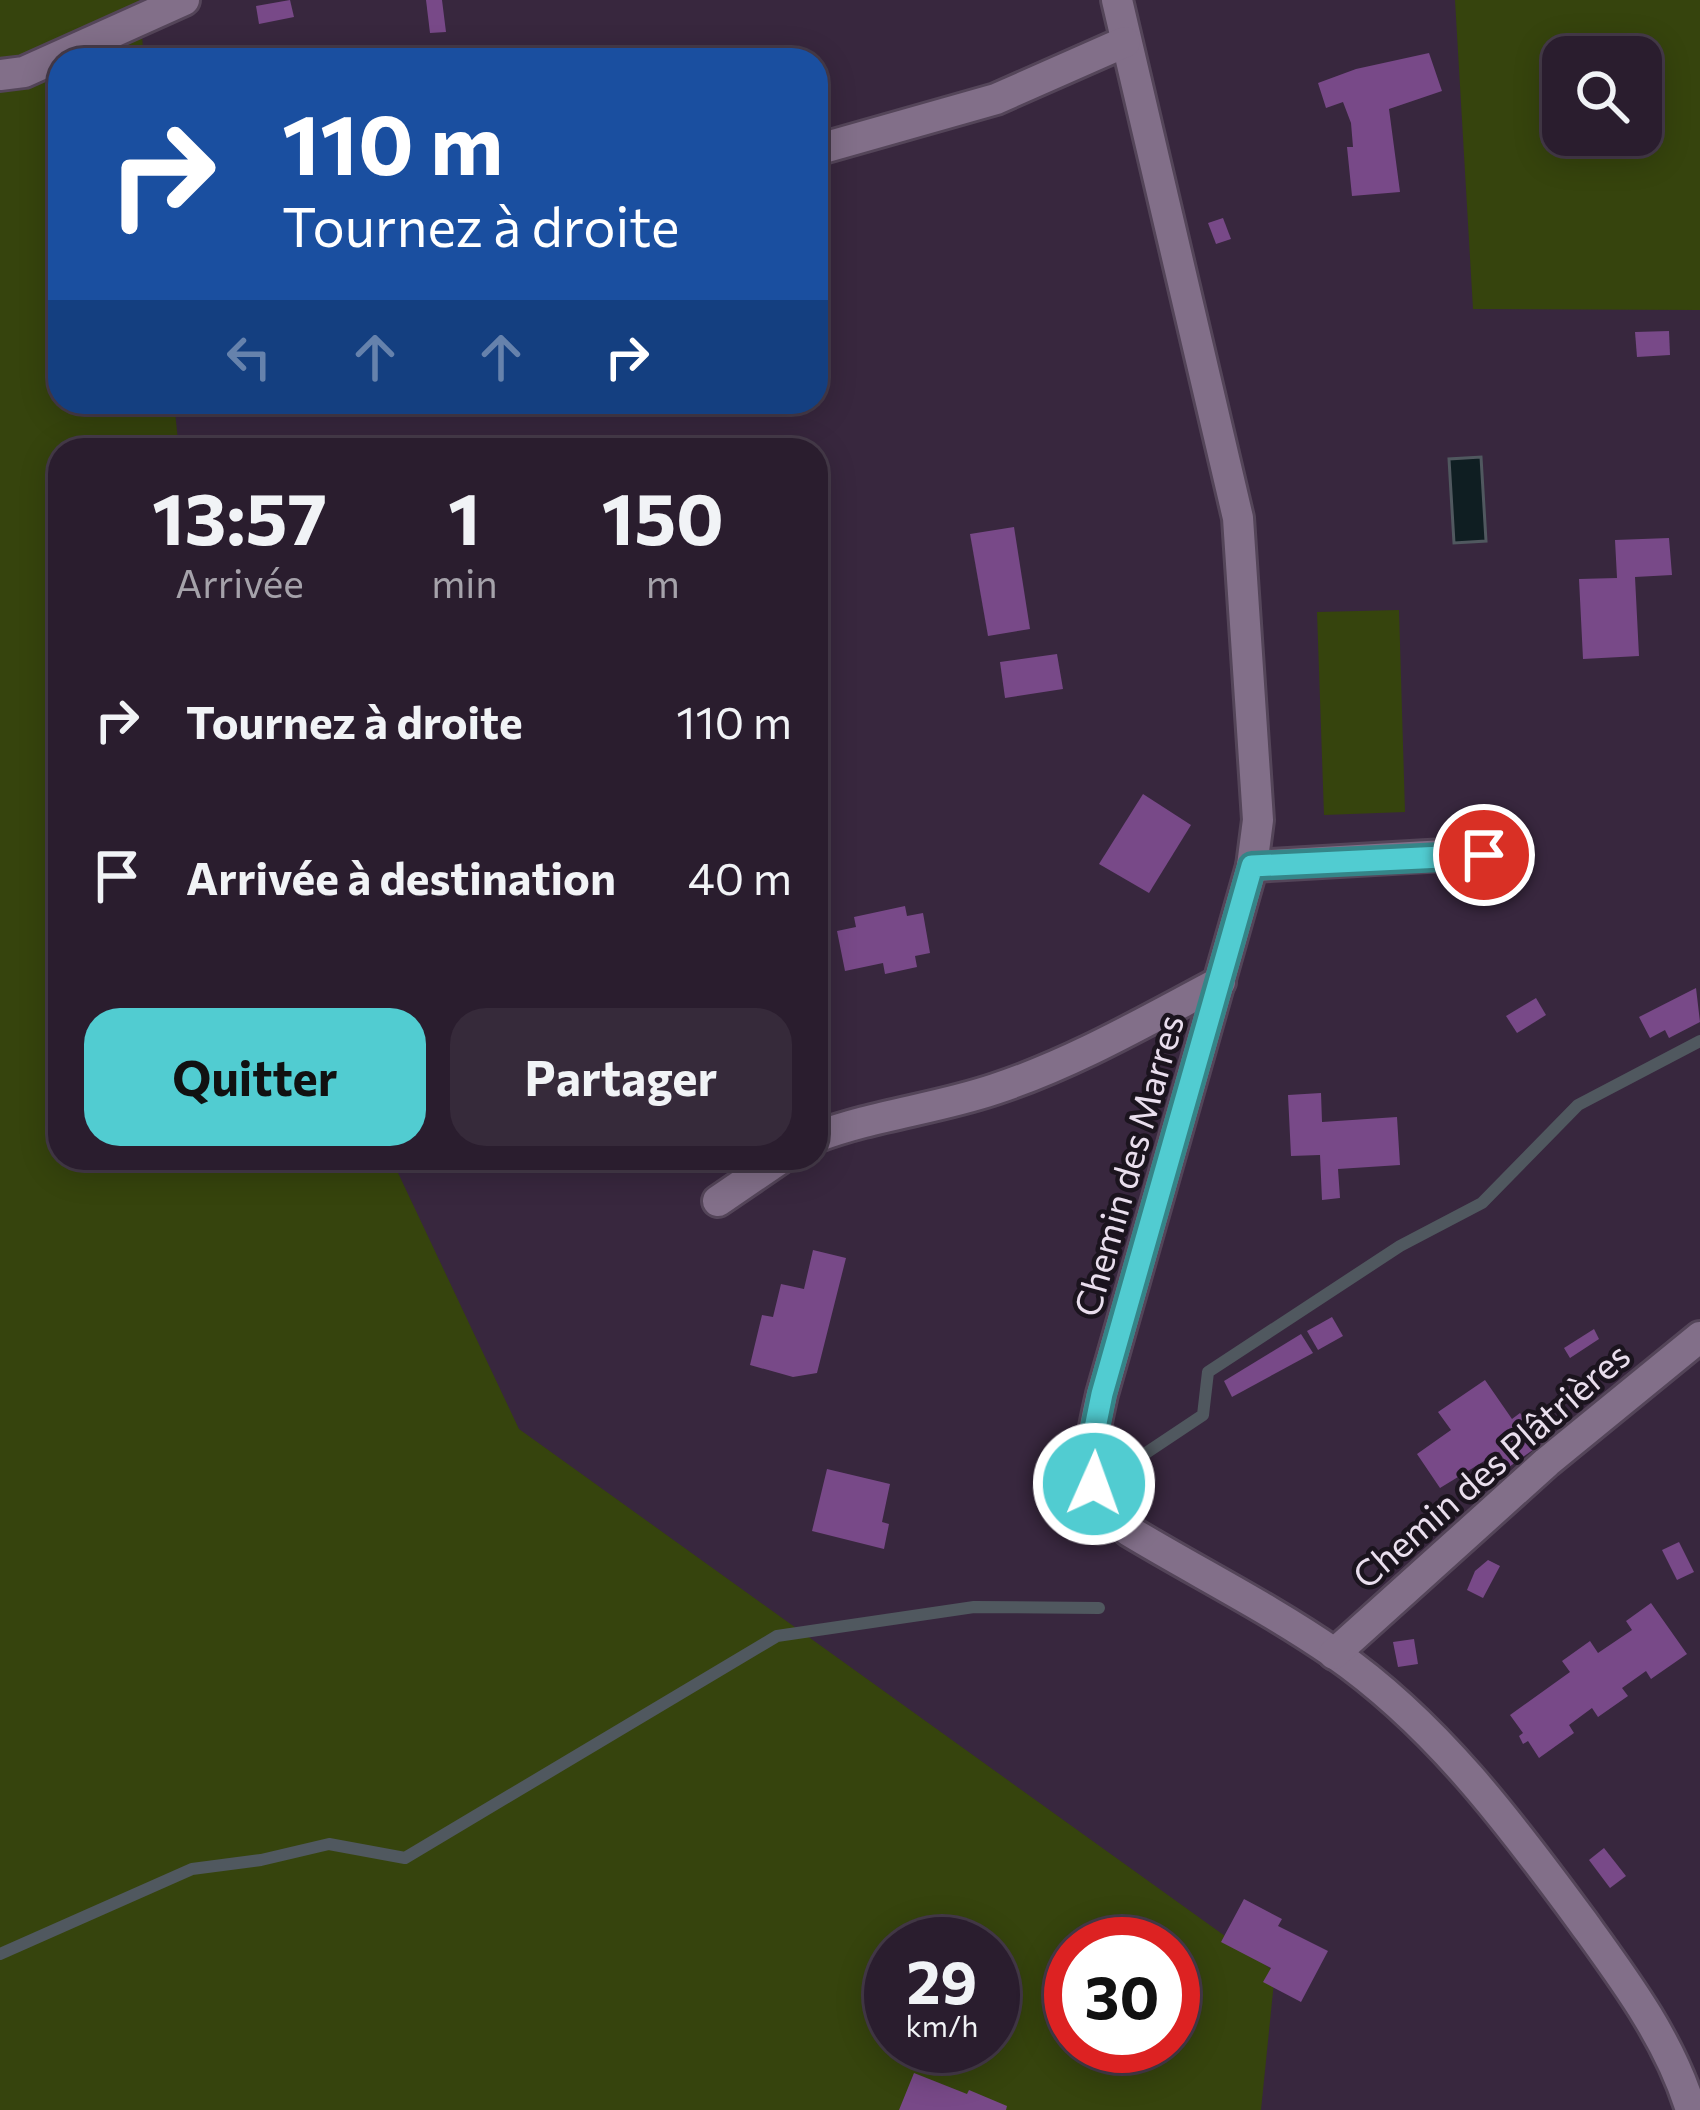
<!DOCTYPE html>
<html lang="fr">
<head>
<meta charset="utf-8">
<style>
	body { margin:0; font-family:Commissioner,sans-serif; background:#362a3a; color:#f1f3f6; height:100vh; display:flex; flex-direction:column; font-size:45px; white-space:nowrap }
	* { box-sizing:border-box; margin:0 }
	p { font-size:39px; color:#a5a2aa }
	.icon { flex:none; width:66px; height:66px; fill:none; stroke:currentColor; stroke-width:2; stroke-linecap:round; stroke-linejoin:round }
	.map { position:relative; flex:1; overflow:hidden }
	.sheet { position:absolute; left:48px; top:438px; width:780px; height:732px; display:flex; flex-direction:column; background:#2a1d2e; border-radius:36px; box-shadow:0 6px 30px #0003,0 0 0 3px #463b4a }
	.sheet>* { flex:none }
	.banner { position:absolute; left:48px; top:48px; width:780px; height:366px; border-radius:36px; box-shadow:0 6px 30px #0003,0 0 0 3px #463b4a; background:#1a4fa0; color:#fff; overflow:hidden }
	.fabs { position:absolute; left:1542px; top:36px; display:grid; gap:24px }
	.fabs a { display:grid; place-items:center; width:120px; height:120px; border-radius:24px; background:#2a1d2e; box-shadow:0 6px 30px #0003,0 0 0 3px #463b4a; font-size:60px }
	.speed { position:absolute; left:864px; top:1917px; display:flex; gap:24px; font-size:60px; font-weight:700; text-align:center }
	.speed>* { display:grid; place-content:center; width:156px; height:156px; border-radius:50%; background:#2a1d2e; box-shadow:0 6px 30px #0003,0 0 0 3px #463b4a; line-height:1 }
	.speed small { font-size:30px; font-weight:400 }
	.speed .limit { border:18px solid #d22; background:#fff; color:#111 }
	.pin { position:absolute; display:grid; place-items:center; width:102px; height:102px; color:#fff; margin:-51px; border:6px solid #fff; border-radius:50%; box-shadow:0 3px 12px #0007 }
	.me { position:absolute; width:132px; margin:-66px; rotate:2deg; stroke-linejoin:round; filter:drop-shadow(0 0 9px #0008) }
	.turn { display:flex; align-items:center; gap:42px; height:252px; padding:0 36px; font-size:54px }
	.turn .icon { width:156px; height:156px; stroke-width:2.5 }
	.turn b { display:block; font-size:84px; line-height:102px }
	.lanes { display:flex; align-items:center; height:114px; padding:0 36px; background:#0003; justify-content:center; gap:60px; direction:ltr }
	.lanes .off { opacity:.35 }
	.eta { display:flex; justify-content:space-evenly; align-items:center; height:204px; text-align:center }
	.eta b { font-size:72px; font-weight:700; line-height:84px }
	.button { display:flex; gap:24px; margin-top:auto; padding:24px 36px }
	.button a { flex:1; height:138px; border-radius:36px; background:#51ccd1; color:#111; font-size:48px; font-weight:700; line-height:138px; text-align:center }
	.button a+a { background:#362a3a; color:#f1f3f6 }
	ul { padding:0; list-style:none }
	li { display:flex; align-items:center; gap:36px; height:156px; padding:0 36px }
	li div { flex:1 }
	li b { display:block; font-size:45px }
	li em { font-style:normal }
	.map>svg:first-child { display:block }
	.green { fill:#36440d; fill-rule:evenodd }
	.water { fill:#0f1e22; stroke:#50585f; stroke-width:3 }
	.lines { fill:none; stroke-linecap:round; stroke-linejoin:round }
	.stream { stroke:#50585f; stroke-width:12 }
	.building { fill:#784988 }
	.minor-casing { stroke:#544559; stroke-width:36 }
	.minor { stroke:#826f89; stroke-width:30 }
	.route-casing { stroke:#358588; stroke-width:30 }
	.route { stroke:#51ccd1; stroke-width:21 }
	.labels { text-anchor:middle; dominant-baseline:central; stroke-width:9; stroke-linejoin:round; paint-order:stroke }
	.street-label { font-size:36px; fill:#e9deed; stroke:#1b141e }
</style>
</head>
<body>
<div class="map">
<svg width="1700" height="2110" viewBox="0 0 1700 2110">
	<rect width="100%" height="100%" fill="#38273e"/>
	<g class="green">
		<path d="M0 0H139L144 60H60V402H174L179 450H60V1158H391L519 1429 1275 1972 1261 2110H0ZM891 1944H993V2046H891ZM1071 1944H1173V2046H1071Z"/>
		<path d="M1455 0H1700V310L1473 309ZM1563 57H1641V135H1563Z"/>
		<polygon points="1399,610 1405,812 1324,815 1317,612"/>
	</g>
	<polygon class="water" points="1481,457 1486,541 1454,543 1449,459"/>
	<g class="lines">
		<g class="stream">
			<polyline points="1119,1471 1203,1415 1208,1372 1400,1246 1482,1203 1578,1105 1700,1041"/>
			<polyline points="0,1954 192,1869 261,1860 329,1844 405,1858 777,1636 974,1607 1099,1608"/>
		</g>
	</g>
	<g class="building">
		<polygon points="290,0 294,17 259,24 256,6"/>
		<polygon points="426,0 442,0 446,32 430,33"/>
		<polygon points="1429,53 1442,91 1389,109 1400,192 1352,196 1347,147 1353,147 1351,123 1343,102 1326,108 1318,83 1356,69"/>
		<polygon points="1223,218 1231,239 1216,244 1208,223"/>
		<polygon points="1669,331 1670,355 1637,357 1635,332"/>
		<polygon points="1014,527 1030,629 988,636 970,534"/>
		<polygon points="1669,538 1672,575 1635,577 1639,656 1583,659 1579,579 1617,578 1615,540"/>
		<polygon points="1057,654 1063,689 1005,698 1000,662"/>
		<polygon points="1143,794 1191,825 1149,893 1099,864"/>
		<polygon points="905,906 907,916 923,913 930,953 915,956 917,967 885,974 883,963 845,971 837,931 856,927 854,917"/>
		<polygon points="1696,988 1700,1022 1669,1038 1665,1030 1650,1038 1639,1017"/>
		<polygon points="1536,998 1546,1015 1517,1033 1506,1016"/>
		<polygon points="1321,1093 1322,1122 1397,1117 1400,1165 1338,1169 1340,1198 1322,1200 1320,1155 1291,1156 1288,1095"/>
		<polygon points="813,1250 846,1258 817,1373 793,1377 750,1365 762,1315 773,1317 781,1284 804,1289"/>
		<polygon points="1332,1317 1343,1336 1318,1350 1307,1331"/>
		<polygon points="1594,1329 1599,1339 1570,1358 1564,1348"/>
		<polygon points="1301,1334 1313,1353 1232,1397 1224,1381"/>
		<polygon points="1485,1380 1512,1419 1520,1413 1544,1442 1509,1467 1499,1452 1440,1488 1417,1454 1451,1430 1438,1412"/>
		<polygon points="827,1469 890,1484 882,1522 889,1524 884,1549 812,1531"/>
		<polygon points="1679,1542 1694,1572 1677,1580 1662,1550"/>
		<polygon points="1488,1560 1500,1566 1483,1598 1467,1590 1475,1571"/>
		<polygon points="1651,1603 1687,1654 1651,1679 1646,1671 1622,1688 1628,1696 1598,1717 1592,1708 1569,1725 1574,1733 1539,1758 1528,1741 1523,1744 1519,1736 1523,1733 1510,1715 1570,1672 1562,1661 1590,1641 1598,1653 1632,1630 1626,1621"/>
		<polygon points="1414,1639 1418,1664 1398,1667 1393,1642"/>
		<polygon points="1604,1848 1626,1876 1610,1888 1589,1860"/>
		<polygon points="1244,1899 1282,1919 1278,1926 1328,1951 1301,2002 1263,1982 1271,1968 1221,1942"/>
		<polygon points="914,2073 967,2094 969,2090 1007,2106 1006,2110 899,2110"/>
	</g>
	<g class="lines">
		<defs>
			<g id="minor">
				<path d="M1117 0 1238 518 1258 820 1252 866 1102 1394C1088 1456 1081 1485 1129 1531 1197 1572 1269 1608 1334 1653 1435 1723 1510 1823 1582 1921 1624 1979 1670 2040 1691 2110"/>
				<polyline points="0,75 24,72 184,0"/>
				<polyline points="816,150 996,99 1125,42"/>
				<polyline points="1252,866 1515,851"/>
				<path d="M816 1137C874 1115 936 1109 995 1089 1074 1063 1146 1021 1220 982"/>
				<polyline points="718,1201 781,1158"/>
				<polyline points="1334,1654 1547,1462 1700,1337"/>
			</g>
		</defs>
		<use href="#minor" class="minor-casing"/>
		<use href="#minor" class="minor"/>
	</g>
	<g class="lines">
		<defs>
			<polyline id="route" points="1094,1484 1094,1433 1102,1394 1252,866 1484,855"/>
		</defs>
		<use href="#route" class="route-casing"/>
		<use href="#route" class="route"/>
	</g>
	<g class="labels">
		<g class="street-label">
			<text transform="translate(1127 1165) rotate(-74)">Chemin des Marres</text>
			<text transform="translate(1490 1464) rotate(-41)">Chemin des Plâtrières</text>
		</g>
	</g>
</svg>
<div class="fabs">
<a><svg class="icon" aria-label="search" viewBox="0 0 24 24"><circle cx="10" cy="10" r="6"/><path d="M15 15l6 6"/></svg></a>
</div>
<div class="speed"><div>29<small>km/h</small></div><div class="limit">30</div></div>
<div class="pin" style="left:1484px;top:855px;background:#d93025"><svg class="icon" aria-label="arrive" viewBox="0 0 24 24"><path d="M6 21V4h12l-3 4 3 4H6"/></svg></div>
<svg class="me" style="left:1094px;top:1484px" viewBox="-20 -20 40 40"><circle r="17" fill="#51ccd1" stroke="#fff" stroke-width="3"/><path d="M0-11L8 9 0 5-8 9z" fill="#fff"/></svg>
<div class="banner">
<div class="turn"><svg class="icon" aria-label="right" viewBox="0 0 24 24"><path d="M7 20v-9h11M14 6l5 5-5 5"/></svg><div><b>110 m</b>Tournez à droite</div></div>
<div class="lanes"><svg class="icon off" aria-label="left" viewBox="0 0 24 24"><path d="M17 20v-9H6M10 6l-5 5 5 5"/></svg><svg class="icon off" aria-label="ahead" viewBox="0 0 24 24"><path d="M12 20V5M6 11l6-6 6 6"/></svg><svg class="icon off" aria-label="ahead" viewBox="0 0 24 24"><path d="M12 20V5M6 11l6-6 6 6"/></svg><svg class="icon" aria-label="right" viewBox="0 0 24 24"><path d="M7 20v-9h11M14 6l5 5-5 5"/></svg></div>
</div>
<section class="sheet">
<div class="eta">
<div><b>13:57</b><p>Arrivée</p></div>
<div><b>1</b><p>min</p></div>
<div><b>150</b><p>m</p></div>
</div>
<ul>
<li><svg class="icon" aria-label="right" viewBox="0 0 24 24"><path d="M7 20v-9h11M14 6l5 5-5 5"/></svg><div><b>Tournez à droite</b></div><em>110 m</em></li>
<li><svg class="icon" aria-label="arrive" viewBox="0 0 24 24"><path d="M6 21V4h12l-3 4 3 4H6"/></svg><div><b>Arrivée à destination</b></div><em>40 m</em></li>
</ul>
<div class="button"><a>Quitter</a><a>Partager</a></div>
</section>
</div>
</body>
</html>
